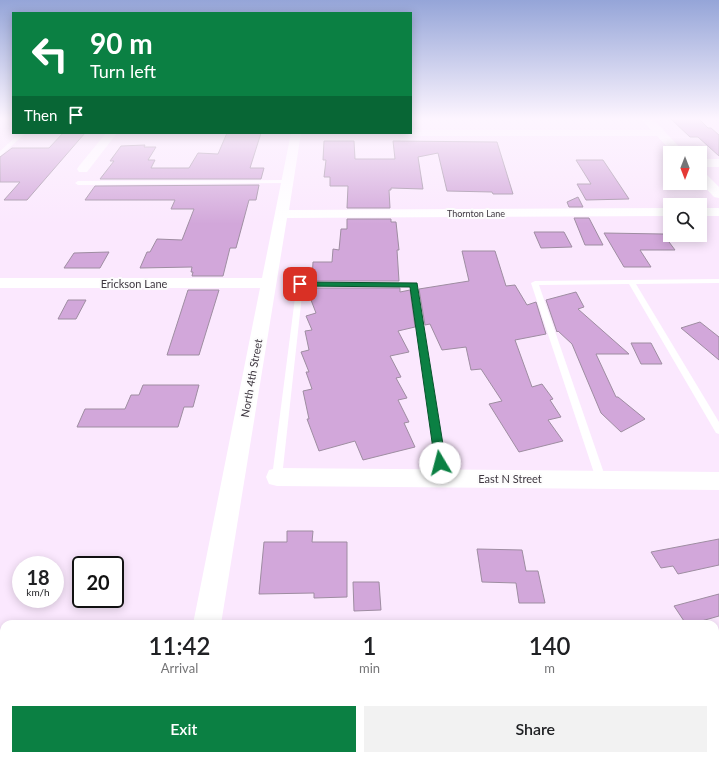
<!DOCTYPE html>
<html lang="en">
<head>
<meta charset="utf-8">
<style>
	body { margin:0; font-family:Lato,sans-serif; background:#f2f2f2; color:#202124; height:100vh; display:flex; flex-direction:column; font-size:15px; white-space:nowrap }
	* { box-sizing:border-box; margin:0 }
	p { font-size:13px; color:#757577 }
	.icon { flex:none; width:22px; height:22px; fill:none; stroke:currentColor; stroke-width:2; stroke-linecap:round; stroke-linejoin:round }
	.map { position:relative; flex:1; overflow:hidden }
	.side { position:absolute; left:0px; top:620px; width:719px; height:140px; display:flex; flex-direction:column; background:#fff; border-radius:12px 12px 0 0; box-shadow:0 2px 10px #0003 }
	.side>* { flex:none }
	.hud { position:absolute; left:12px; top:12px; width:400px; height:122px; border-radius:0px; box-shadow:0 2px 10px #0003; background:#0b8043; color:#fff; overflow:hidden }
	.needle { width:26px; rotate:180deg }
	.buttons { position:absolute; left:663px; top:146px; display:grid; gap:8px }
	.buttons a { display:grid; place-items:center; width:44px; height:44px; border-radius:0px; background:#fff; box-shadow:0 2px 10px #0003; font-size:20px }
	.speed { position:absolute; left:12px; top:556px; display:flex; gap:8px; font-size:20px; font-weight:700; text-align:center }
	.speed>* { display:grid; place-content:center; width:52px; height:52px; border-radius:50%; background:#fff; box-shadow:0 2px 10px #0003; line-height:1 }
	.speed small { font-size:10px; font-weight:400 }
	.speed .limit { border:2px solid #111; border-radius:6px; background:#fff; color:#111 }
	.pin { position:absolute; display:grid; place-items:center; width:34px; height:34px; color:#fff; margin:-17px; border-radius:8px; box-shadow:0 2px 6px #0006 }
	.me { position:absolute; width:44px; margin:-22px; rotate:352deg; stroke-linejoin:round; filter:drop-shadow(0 0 3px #0008) }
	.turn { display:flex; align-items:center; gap:14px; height:84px; padding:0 12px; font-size:18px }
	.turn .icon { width:52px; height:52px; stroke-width:2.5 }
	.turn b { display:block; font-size:28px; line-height:34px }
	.then { display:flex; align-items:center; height:38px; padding:0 12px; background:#0003; gap:8px; font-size:15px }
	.eta { display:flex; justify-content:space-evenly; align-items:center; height:68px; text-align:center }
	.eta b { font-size:24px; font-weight:600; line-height:28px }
	.button { display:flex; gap:8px; margin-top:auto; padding:8px 12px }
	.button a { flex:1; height:46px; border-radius:0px; background:#0b8043; color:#fff; font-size:16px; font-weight:600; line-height:46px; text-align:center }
	.button a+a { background:#f2f2f2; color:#202124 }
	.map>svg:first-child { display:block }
	.building { fill:#d2a7da; stroke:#9e8da1 }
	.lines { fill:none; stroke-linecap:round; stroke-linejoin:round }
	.lane { fill:#fff; fill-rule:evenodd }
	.street { fill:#fff; fill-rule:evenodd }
	.route { fill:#0b8043; stroke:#07532c }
	.labels { text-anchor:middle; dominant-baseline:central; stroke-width:4; stroke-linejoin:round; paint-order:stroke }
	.far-street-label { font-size:9px; fill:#3e3740; stroke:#fcfcfc }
	.street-label { font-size:11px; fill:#3e3740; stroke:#fcfcfc }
</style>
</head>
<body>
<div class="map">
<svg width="719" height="760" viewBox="0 0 719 760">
	<rect width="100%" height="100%" fill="#fbe8fe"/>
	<g class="building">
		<polygon points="670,118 698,118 708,128 711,128 719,135 719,156 698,137 690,137"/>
		<polygon points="63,133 85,133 27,200 4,200 20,182 0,182 0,157 12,148 49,148"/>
		<polygon points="227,133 261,133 250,168 264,168 261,179 100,179 114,161 110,161 121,146 145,145 144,147 156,147 148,160 155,160 151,168 189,168 198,153 218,154"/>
		<polygon points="324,141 354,141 355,159 395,159 393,141 497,142 513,194 493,194 492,192 447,191 438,153 418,157 423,189 391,188 391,190 389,190 390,208 347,208 348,186 330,186 330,177 324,177 326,160 323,160"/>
		<polygon points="576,160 603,160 629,199 586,200 577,184 591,184"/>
		<polygon points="259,185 256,200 249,200 236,248 230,248 223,276 192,276 193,272 191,272 192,267 140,268 147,252 150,252 157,239 182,240 194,209 171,209 175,200 85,200 95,186"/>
		<polygon points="578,197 583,207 569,207 567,202"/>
		<polygon points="574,218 589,218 603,245 585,245"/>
		<polygon points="347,219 391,219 391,222 396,222 399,250 397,250 399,281 312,281 313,262 332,262 333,249 339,250 341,229 347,229"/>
		<polygon points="534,232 564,232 572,247 541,248"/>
		<polygon points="604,233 663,234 675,250 640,250 651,267 624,267"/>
		<polygon points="462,251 495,251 506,286 515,285 527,305 536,302 546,334 515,340 532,387 542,384 553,399 550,400 561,417 548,420 563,441 519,452 489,404 502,401 481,369 471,370 466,347 442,350 430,324 425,325 419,289 469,281"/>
		<polygon points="109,252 100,268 64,268 74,253"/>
		<polygon points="311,288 400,288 400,292 410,290 415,327 398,331 409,352 390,356 401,377 396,378 407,398 398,400 409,422 404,423 415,447 363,460 355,441 319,451 307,419 309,419 303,391 312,389 306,372 309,372 301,352 309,350 305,331 312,330 306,316 316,313 311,300"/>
		<polygon points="188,290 219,290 199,355 167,355"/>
		<polygon points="576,292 584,307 578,309 629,354 596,354 616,397 618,397 645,419 621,432 601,413 572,344 558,331 557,332 546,300"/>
		<polygon points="68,300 86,300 76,319 58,319"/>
		<polygon points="700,322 719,337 719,360 681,328"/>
		<polygon points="631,343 651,343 662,364 641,364"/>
		<polygon points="143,385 199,385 193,407 184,407 178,427 77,427 85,409 125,409 131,395 139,395"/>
		<polygon points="287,531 313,531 312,542 347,542 347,597 314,598 314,593 259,594 264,542 287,542"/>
		<polygon points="719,539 719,565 678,574 673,566 661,568 651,552"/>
		<polygon points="477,549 522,550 526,571 538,571 545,603 519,603 516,583 482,582"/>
		<polygon points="353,582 379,582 381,610 354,611"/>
		<polygon points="719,594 719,616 691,624 686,624 674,606"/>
	</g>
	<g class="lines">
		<g class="lane">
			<polygon points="20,133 26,133 0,156 0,151"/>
			<polygon points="287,180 289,181 289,183 78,185 75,183 78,181"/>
			<polygon points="719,279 719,283 636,284 719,422 719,434 716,433 629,284 539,285 606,479 605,482 601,483 597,482 531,283 535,281"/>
			<polygon points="297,282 417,283 448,478 447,481 443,482 439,481 438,478 411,287 303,286 282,477 281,480 277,481 273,480 272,477"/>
		</g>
		<g class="street">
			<polygon points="641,118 652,118 685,153 673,153 657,136 411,136 406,133 411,133 411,130 651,130"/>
			<polygon points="106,133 117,133 87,172 79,172 77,169 79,166"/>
			<polygon points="291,133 301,133 289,210 670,208 670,216 287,218 221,624 193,624 260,288 0,288 0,278 262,278"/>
			<rect x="700" y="159" width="19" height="8"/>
			<polygon points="700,171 704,172 719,187 719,198 714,197 700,182"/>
			<rect x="700" y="208" width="19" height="8"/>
			<polygon points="277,468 719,472 719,490 277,486 269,484 266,477 269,470"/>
			<rect x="167" y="756" width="32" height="4"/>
		</g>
	</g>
	<linearGradient id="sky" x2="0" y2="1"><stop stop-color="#95a5d8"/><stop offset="0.53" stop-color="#fdf5ff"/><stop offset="1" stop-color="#fdf5ff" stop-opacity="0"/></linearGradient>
	<rect width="719" height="224" fill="url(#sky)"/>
	<polygon class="route" points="300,282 417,283 446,463 444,466 440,468 437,466 435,463 410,287 297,286 296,284"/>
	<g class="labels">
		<g class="far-street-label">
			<text x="476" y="213">Thornton Lane</text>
		</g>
		<g class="street-label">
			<text x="134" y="283">Erickson Lane</text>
			<text transform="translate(251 378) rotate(-80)">North 4th Street</text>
			<text x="510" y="478">East N Street</text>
		</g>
	</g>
</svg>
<div class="buttons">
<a><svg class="needle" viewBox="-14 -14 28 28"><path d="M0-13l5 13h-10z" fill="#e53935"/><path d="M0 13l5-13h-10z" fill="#757577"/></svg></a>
<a><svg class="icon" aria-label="search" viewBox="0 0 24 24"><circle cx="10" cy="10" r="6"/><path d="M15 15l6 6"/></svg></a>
</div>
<div class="speed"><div>18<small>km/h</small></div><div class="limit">20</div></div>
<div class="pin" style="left:300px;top:284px;background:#d93025"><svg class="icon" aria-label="arrive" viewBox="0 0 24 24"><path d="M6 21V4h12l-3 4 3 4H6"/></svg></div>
<svg class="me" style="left:440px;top:463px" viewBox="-20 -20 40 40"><circle r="19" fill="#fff"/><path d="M0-13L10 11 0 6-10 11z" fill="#0b8043"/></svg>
<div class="hud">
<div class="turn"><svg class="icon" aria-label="left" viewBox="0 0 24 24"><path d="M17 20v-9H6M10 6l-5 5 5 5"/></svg><div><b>90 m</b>Turn left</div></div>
<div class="then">Then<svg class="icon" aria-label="arrive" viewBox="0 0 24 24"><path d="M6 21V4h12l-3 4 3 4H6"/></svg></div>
</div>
<section class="side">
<div class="eta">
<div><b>11:42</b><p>Arrival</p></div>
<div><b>1</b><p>min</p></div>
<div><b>140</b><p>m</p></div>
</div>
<div class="button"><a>Exit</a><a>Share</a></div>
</section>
</div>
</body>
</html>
